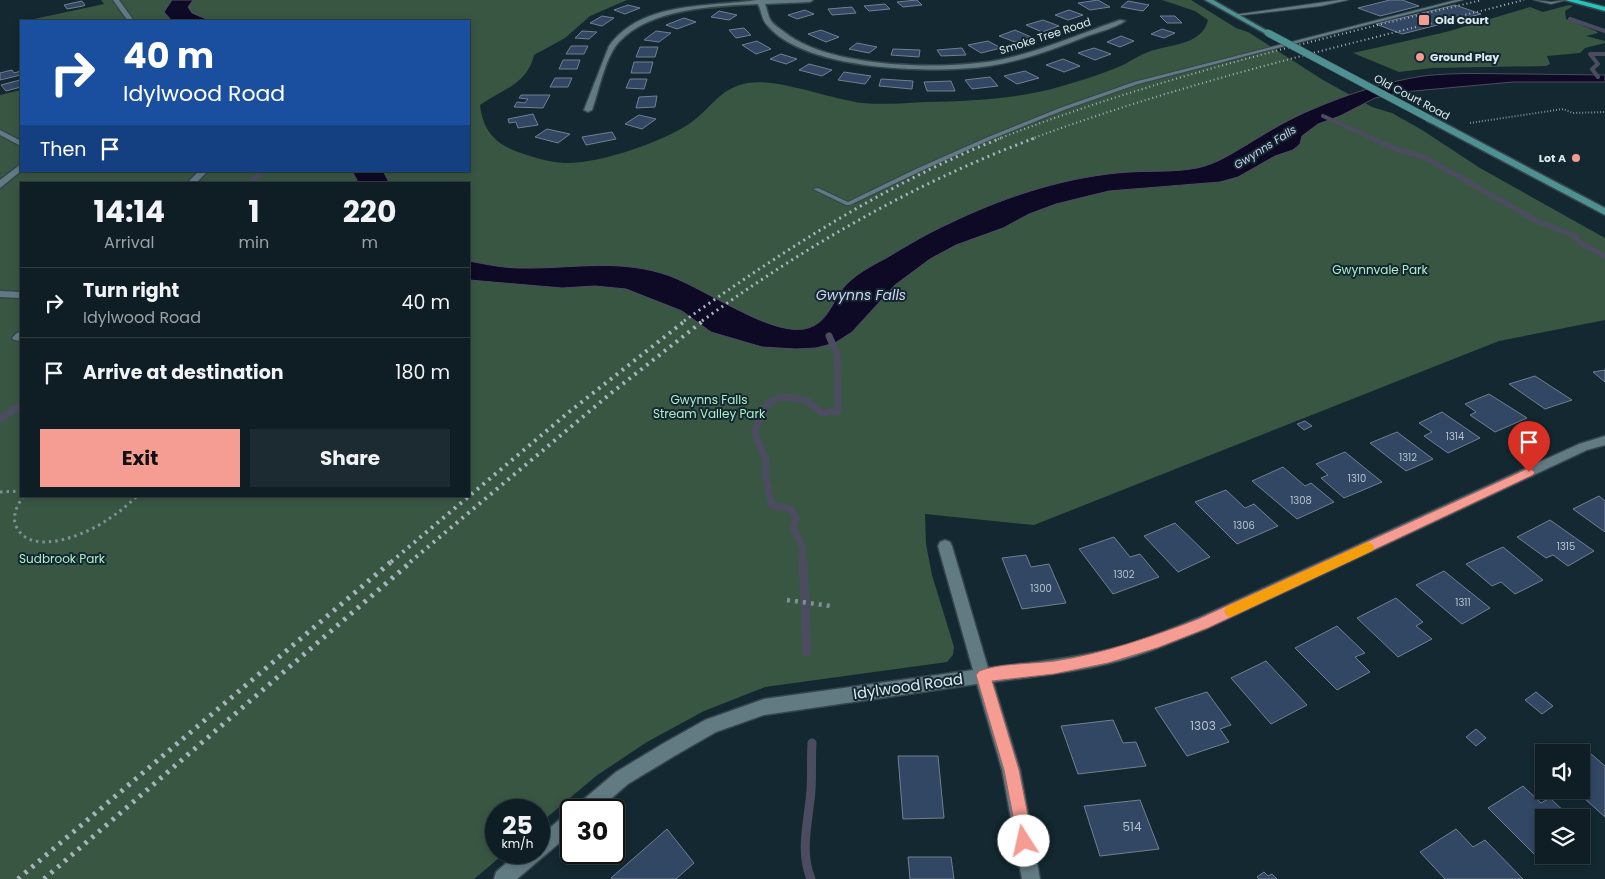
<!DOCTYPE html>
<html lang="en">
<head>
<meta charset="utf-8">
<style>
	body { margin:0; font-family:Poppins,sans-serif; background:#1c2b31; color:#f1f3f6; height:100vh; display:flex; flex-direction:column; font-size:19px; white-space:nowrap }
	* { box-sizing:border-box; margin:0 }
	p { font-size:16px; color:#9ba2a6 }
	.icon { flex:none; width:28px; height:28px; fill:none; stroke:currentColor; stroke-width:2; stroke-linecap:round; stroke-linejoin:round }
	.map { position:relative; flex:1; overflow:hidden }
	.sheet { position:absolute; left:20px; top:182px; width:450px; height:315px; display:flex; flex-direction:column; background:#0e1e24; border-radius:0px; box-shadow:0 2px 8px #0003,0 0 0 1px #2e3c41 }
	.sheet>* { flex:none }
	.top-card { position:absolute; left:20px; top:20px; width:450px; height:152px; border-radius:0px; box-shadow:0 2px 8px #0003,0 0 0 1px #2e3c41; background:#1a4fa0; color:#fff; overflow:hidden }
	.buttons { position:absolute; left:1535px; top:744px; display:grid; gap:10px }
	.buttons a { display:grid; place-items:center; width:55px; height:55px; border-radius:0px; background:#0e1e24; box-shadow:0 2px 8px #0003,0 0 0 1px #2e3c41; font-size:25px }
	.speed { position:absolute; left:485px; top:799px; display:flex; gap:10px; font-size:25px; font-weight:700; text-align:center }
	.speed>* { display:grid; place-content:center; width:65px; height:65px; border-radius:50%; background:#0e1e24; box-shadow:0 2px 8px #0003,0 0 0 1px #2e3c41; line-height:1 }
	.speed small { font-size:12px; font-weight:400 }
	.speed .limit { border:2px solid #111; border-radius:8px; background:#fff; color:#111 }
	.pin { position:absolute; display:grid; place-items:center; width:42px; height:42px; color:#fff; margin:-51px -21px; border-radius:50% 50% 50% 0; rotate:-45deg; box-shadow:0 0 5px #0007 }
	.pin .icon { rotate:45deg }
	.me { position:absolute; width:55px; margin:-28px; rotate:350deg; stroke-linejoin:round; filter:drop-shadow(0 0 4px #0008) }
	.turn { display:flex; align-items:center; gap:18px; height:105px; padding:0 20px; font-size:22px }
	.turn .icon { width:65px; height:65px; stroke-width:2.5 }
	.turn b { display:block; font-size:35px; line-height:42px }
	.then { display:flex; align-items:center; height:48px; padding:0 20px; background:#0003; gap:10px; font-size:19px }
	.eta { display:flex; justify-content:space-evenly; align-items:center; height:85px; text-align:center }
	.eta b { font-size:30px; font-weight:700; line-height:35px }
	.action { display:flex; gap:10px; margin-top:auto; padding:10px 20px }
	.action a { flex:1; height:58px; border-radius:0px; background:#f59c93; color:#111; font-size:20px; font-weight:700; line-height:58px; text-align:center }
	.action a+a { background:#1c2b31; color:#f1f3f6 }
	ul { padding:0; list-style:none }
	li { display:flex; align-items:center; gap:15px; height:70px; padding:0 20px; border-top:1px solid #2e3c41 }
	li div { flex:1 }
	li b { display:block; font-size:19px }
	li em { font-style:normal }
	.map>svg:first-child { display:block }
	.green { fill:#395643; fill-rule:evenodd }
	.water { fill:#0e0924; stroke:#4c4c61 }
	.lines { fill:none; stroke-linecap:round; stroke-linejoin:round }
	.stream-far3 { stroke:#4c4c61; stroke-width:4 }
	.stream-far2 { stroke:#4c4c61; stroke-width:5 }
	.stream-far1 { stroke:#4c4c61; stroke-width:7 }
	.stream { stroke:#4c4c61; stroke-width:9 }
	.building { fill:#314763; stroke:#727f91 }
	.service-casing { stroke:#35454c; stroke-width:2 }
	.pedestrian-casing { stroke:#35454c; stroke-width:3 }
	.minor-casing { stroke:#35454c; stroke-width:3 }
	.secondary-casing { stroke:#35454c; stroke-width:3 }
	.motorway-casing { stroke:#35454c; stroke-width:3 }
	.path-far2 { stroke:#809097; stroke-width:2; stroke-dasharray:1 2; stroke-linecap:butt }
	.path-far1 { stroke:#809097; stroke-width:3; stroke-dasharray:2.5 4; stroke-linecap:butt }
	.path { stroke:#809097; stroke-width:4.5; stroke-dasharray:3 5; stroke-linecap:butt }
	.service { fill:#627a82; fill-rule:evenodd }
	.pedestrian { fill:#627a82; fill-rule:evenodd }
	.minor { fill:#627a82; fill-rule:evenodd }
	.secondary { fill:#4f9093; fill-rule:evenodd }
	.motorway { fill:#24c4bb; fill-rule:evenodd }
	.rail-far3 { stroke:#a6b5bb; stroke-width:2; stroke-dasharray:1 3; stroke-linecap:butt }
	.rail-far2 { stroke:#a6b5bb; stroke-width:3; stroke-dasharray:2 4; stroke-linecap:butt }
	.rail-far1 { stroke:#a6b5bb; stroke-width:4; stroke-dasharray:2.5 5; stroke-linecap:butt }
	.rail { stroke:#a6b5bb; stroke-width:5; stroke-dasharray:3 6; stroke-linecap:butt }
	.secondary-bridge-casing { stroke:#35454c; stroke-width:8; stroke-linecap:butt }
	.secondary-bridge { stroke:#4f9093; stroke-width:7 }
	.route { fill:#f59c93; stroke:#9f6560 }
	.slow { fill:#f59e0b }
	.poi-dot { fill:#f59c93; stroke:#132830; stroke-width:2 }
	.labels { text-anchor:middle; dominant-baseline:central; stroke-width:4; stroke-linejoin:round; paint-order:stroke }
	.number-label { font-size:10px; fill:#b2c1cc }
	.far-poi-label { font-size:11px; font-weight:bold; fill:#ddeaef; stroke:#132830; text-anchor:start }
	.far-street-label { font-size:11px; fill:#ddeaef; stroke:#132830 }
	.far-water-label { font-size:11px; font-style:italic; fill:#d3d1f6; stroke:#132830 }
	.park-label { font-size:12px; fill:#b0efc6; stroke:#132830 }
	.near-number-label { font-size:12px; fill:#b2c1cc }
	.water-label { font-size:14px; font-style:italic; fill:#d3d1f6; stroke:#132830 }
	.near-street-label { font-size:15px; fill:#ddeaef; stroke:#132830 }
</style>
</head>
<body>
<div class="map">
<svg width="1605" height="879" viewBox="0 0 1605 879">
	<rect width="100%" height="100%" fill="#132830"/>
	<g class="green">
		<path d="M101 0H627L590 16 565 38 534 55C527 85 502 89 480 105 483 131 496 145 521 153 535 158 549 162 564 163 596 165 667 141 693 121 713 106 720 88 748 83 779 78 829 99 862 103 883 105 906 103 927 102 972 101 1019 99 1062 86 1080 81 1099 75 1116 68 1127 64 1137 56 1148 52 1169 44 1202 46 1208 20L1195 11 1162 0H1191L1236 28 1248 32 1323 80 1372 107 1392 113 1422 130 1480 168 1605 238V320L1499 341 1034 525 925 514 926 544 932 575 954 647 953 655 947 662 765 687 704 711 647 742 596 776 539 824V810H496V852L505 853 474 879H0V95L21 90V171H469V21H36L34 19 104 4ZM21 184H469V496H21Z"/>
		<polygon points="1569,5 1573,6 1565,11 1566,19 1596,31 1598,33 1586,36 1605,41 1605,43 1585,48 1580,53 1547,56 1550,64 1546,66 1432,68 1399,72 1353,53 1446,32 1530,7 1543,12"/>
	</g>
	<g class="water">
		<polygon points="172,0 193,0 188,7 192,13 211,21 172,21 164,12"/>
		<path d="M1525 74 1605 75V82H1513L1403 92 1375 98 1340 116 1318 124 1302 136 1300 144 1293 150 1275 156 1238 177 1220 182 1109 191 1056 204 1029 214 1003 228 956 245 930 259 895 285 852 332 835 343 816 348 796 349 762 347 711 332 682 311 626 289 595 286 562 288 469 280V261C485 264 503 268 520 268 569 269 613 259 661 273 700 284 766 335 804 329 831 324 832 296 850 281 861 271 875 264 888 257 908 245 928 233 948 224 1002 198 1058 179 1117 173 1143 170 1171 173 1197 168 1216 164 1231 154 1248 144 1269 131 1291 118 1313 109 1348 94 1385 82 1423 76 1456 72 1492 74 1525 74Z"/>
		<polygon points="352,171 383,171 390,184 356,184 357,180"/>
	</g>
	<g class="lines">
		<g class="stream-far3">
			<polyline points="1570,19 1605,31"/>
			<polyline points="1598,77 1592,69 1598,64 1590,54 1605,54"/>
			<polyline points="1323,116 1374,139"/>
		</g>
		<g class="stream-far2">
			<polyline points="1371,138 1398,150 1424,157 1537,221 1575,236 1579,242 1605,256"/>
			<polyline points="248,184 262,171"/>
		</g>
		<g class="stream-far1">
			<polyline points="0,419 21,405"/>
			<polyline points="802,562 803,548 793,527 796,518 791,509 772,505 765,475 766,460 754,432 768,403 778,398 788,397 807,401 822,413 838,411 837,354 829,336"/>
		</g>
		<g class="stream">
			<polyline points="803,561 807,652"/>
			<path d="M811 879C799 850 809 820 811 790 812 774 811 759 812 743"/>
		</g>
	</g>
	<g class="building">
		<polygon points="917,0 922,5 903,7 897,2"/>
		<polygon points="1098,0 1110,7 1090,10 1078,3"/>
		<polygon points="1390,0 1402,0 1419,6 1380,16 1358,8"/>
		<polygon points="82,1 85,5 83,6 67,9 64,5"/>
		<polygon points="1128,1 1149,5 1143,11 1121,7"/>
		<polygon points="885,4 890,9 869,11 864,6"/>
		<polygon points="628,5 640,8 625,14 614,10"/>
		<polygon points="1455,5 1481,14 1402,34 1376,24"/>
		<polygon points="852,7 856,13 832,15 828,9"/>
		<polygon points="805,10 814,14 797,19 788,15"/>
		<polygon points="1069,10 1083,15 1068,20 1055,15"/>
		<polygon points="719,11 737,15 729,20 711,17"/>
		<polygon points="602,16 614,18 602,26 590,23"/>
		<polygon points="1160,16 1175,16 1182,23 1167,23"/>
		<polygon points="684,18 696,22 677,29 666,25"/>
		<polygon points="1043,20 1059,26 1042,32 1026,25"/>
		<polygon points="744,28 751,35 736,38 729,30"/>
		<polygon points="1162,29 1175,33 1164,38 1151,34"/>
		<polygon points="821,30 839,37 826,42 808,34"/>
		<polygon points="1015,30 1031,37 1015,42 999,36"/>
		<polygon points="582,31 597,32 589,39 575,38"/>
		<polygon points="656,31 671,33 659,42 644,40"/>
		<polygon points="1121,36 1134,41 1120,47 1107,42"/>
		<polygon points="757,41 771,49 756,54 742,45"/>
		<polygon points="988,41 1001,48 981,53 968,45"/>
		<polygon points="857,43 877,47 869,53 849,49"/>
		<polygon points="571,46 588,46 584,54 566,54"/>
		<polygon points="640,47 658,47 655,57 636,57"/>
		<polygon points="962,48 966,55 941,56 937,50"/>
		<polygon points="1094,48 1111,54 1095,60 1078,53"/>
		<polygon points="893,49 920,50 919,57 891,55"/>
		<polygon points="781,54 797,59 786,64 770,59"/>
		<polygon points="1063,59 1080,66 1064,72 1046,65"/>
		<polygon points="563,60 580,60 577,69 559,69"/>
		<polygon points="634,62 653,62 650,73 631,73"/>
		<polygon points="809,64 832,70 822,76 799,70"/>
		<polygon points="12,70 14,73 21,71 21,75 0,80 0,73"/>
		<polygon points="1025,71 1039,78 1017,84 1004,76"/>
		<polygon points="844,72 871,76 865,84 838,80"/>
		<polygon points="990,77 998,86 972,89 965,80"/>
		<polygon points="555,78 572,78 568,87 550,87"/>
		<polygon points="630,79 647,79 644,89 626,88"/>
		<polygon points="881,79 913,81 912,89 879,86"/>
		<polygon points="20,80 21,87 6,91 1,85"/>
		<polygon points="951,81 955,91 927,91 924,82"/>
		<polygon points="521,95 550,95 543,108 514,107 517,102 525,103 528,99 519,98"/>
		<polygon points="657,96 655,107 636,108 639,97"/>
		<polygon points="533,114 538,125 518,128 516,122 509,123 508,119"/>
		<polygon points="639,115 656,119 642,129 625,124"/>
		<polygon points="547,129 570,134 558,143 535,137"/>
		<polygon points="612,132 616,139 586,145 582,137"/>
		<polygon points="1605,370 1605,382 1593,372"/>
		<polygon points="1535,376 1572,400 1545,409 1509,384"/>
		<polygon points="1489,394 1527,418 1495,432 1470,415 1476,412 1465,404"/>
		<polygon points="1442,412 1480,438 1448,453 1424,436 1432,432 1419,423"/>
		<polygon points="1305,421 1312,426 1304,430 1297,424"/>
		<polygon points="1397,432 1433,459 1406,471 1370,443"/>
		<polygon points="1345,452 1382,482 1344,498 1321,478 1328,475 1316,464"/>
		<polygon points="1283,467 1305,486 1311,483 1334,502 1297,519 1252,481"/>
		<polygon points="1226,490 1245,508 1254,504 1278,526 1237,544 1195,502"/>
		<polygon points="1599,496 1605,501 1605,532 1573,509"/>
		<polygon points="1550,520 1594,551 1568,566 1553,555 1546,558 1517,537"/>
		<polygon points="1175,523 1210,557 1178,572 1144,536"/>
		<polygon points="1114,537 1130,557 1140,554 1159,577 1113,594 1079,549"/>
		<polygon points="1503,547 1543,580 1515,594 1501,582 1492,586 1466,564"/>
		<polygon points="1026,555 1031,567 1049,564 1066,603 1022,609 1002,558"/>
		<polygon points="1444,571 1490,608 1462,624 1416,585"/>
		<polygon points="1396,598 1423,622 1416,626 1432,639 1398,657 1357,618"/>
		<polygon points="1337,626 1365,653 1355,657 1370,672 1337,690 1295,648"/>
		<polygon points="1266,661 1307,705 1271,724 1231,678"/>
		<polygon points="1207,692 1231,725 1220,729 1229,742 1187,756 1155,708"/>
		<polygon points="1536,692 1553,706 1542,714 1525,700"/>
		<polygon points="1113,720 1123,743 1136,742 1146,766 1078,774 1061,726"/>
		<polygon points="1476,729 1486,738 1476,746 1466,737"/>
		<polygon points="1555,744 1565,752 1544,752 1544,761 1537,755"/>
		<polygon points="1582,746 1605,766 1605,817 1575,790 1581,790 1581,752 1570,752"/>
		<polygon points="898,756 938,756 944,818 903,819"/>
		<polygon points="1523,786 1541,803 1550,798 1571,818 1544,818 1544,855 1559,855 1544,864 1488,808"/>
		<polygon points="1140,800 1159,849 1100,856 1084,806"/>
		<polygon points="667,829 694,863 676,879 613,879 611,878"/>
		<polygon points="1456,829 1473,847 1485,840 1523,879 1445,879 1420,852"/>
		<polygon points="908,857 951,857 954,879 910,879"/>
		<polygon points="1264,872 1268,876 1272,874 1277,879 1259,879 1257,877"/>
	</g>
	<g class="lines">
		<defs>
			<g id="service">
				<polygon points="1339,0 1348,0 1321,6 1235,16 1233,15"/>
				<polygon points="1456,0 1463,0 1138,84 1064,110 992,139 921,171 850,205 846,205 813,189 818,188 848,202 916,169 988,137 1060,108 1134,82"/>
				<polygon points="1534,0 1551,2 1566,0 1551,4"/>
			</g>
			<g id="pedestrian">
				<polygon points="199,171 208,171 195,184 186,184"/>
				<polygon points="0,291 21,292 21,298 0,297"/>
				<polygon points="21,332 21,341 14,340 12,338 17,333"/>
			</g>
			<g id="minor">
				<polygon points="113,0 119,0 134,21 128,21"/>
				<path d="M757 0H813L810 2 765 4C767 9 768 16 771 21 774 25 779 28 783 31 828 69 948 71 1004 59 1044 50 1082 33 1120 20L1125 21C1115 28 1099 32 1087 36 1055 49 1022 61 989 66 933 74 805 71 767 25 762 20 761 10 758 4 716 6 650 8 619 42 605 57 599 91 592 110L588 112 584 110 609 46C641 1 710 7 757 0Z"/>
				<polygon points="0,130 21,141 21,146 0,135"/>
				<polygon points="21,164 21,171 0,188 0,180"/>
				<path d="M1605 436V445L1587 450 1208 628C1175 641 1142 656 1107 664 1069 673 1031 677 993 682L1020 770 1040 879H1022L1002 770 977 684 764 715 716 732 676 755 628 784 598 810H575L578 804 616 772 664 743 705 720 764 699 973 670 938 546 940 542 945 540 950 542 952 546 988 668C1028 663 1068 659 1107 650 1138 643 1168 630 1198 618L1579 444Z"/>
				<polygon points="571,812 571,833 517,879 494,879 496,872 519,852 539,852 539,837 565,815"/>
			</g>
			<g id="secondary">
				<polygon points="1205,0 1213,0 1271,33 1266,34"/>
				<polygon points="1427,117 1433,117 1605,208 1605,215 1427,121"/>
			</g>
			<polygon id="motorway" points="1565,0 1578,0 1605,7 1605,11"/>
		</defs>
		<use href="#service" class="service-casing"/>
		<use href="#pedestrian" class="pedestrian-casing"/>
		<use href="#minor" class="minor-casing"/>
		<use href="#secondary" class="secondary-casing"/>
		<use href="#motorway" class="motorway-casing"/>
		<polyline class="path-far2" points="1470,123 1563,109 1573,113 1605,112"/>
		<g class="path-far1">
			<polyline points="0,492 21,491"/>
			<path d="M24 496C17 505 11 517 17 528 33 557 87 534 107 520 118 513 128 505 137 496"/>
		</g>
		<polyline class="path" points="787,600 831,606"/>
		<use href="#service" class="service"/>
		<use href="#pedestrian" class="pedestrian"/>
		<use href="#minor" class="minor"/>
		<use href="#secondary" class="secondary"/>
		<use href="#motorway" class="motorway"/>
		<g class="rail-far3">
			<path d="M998 139C1155 78 1318 39 1482 0"/>
			<path d="M1031 139C1192 79 1359 42 1524 0"/>
		</g>
		<g class="rail-far2">
			<path d="M684 321C784 250 887 183 1001 138"/>
			<path d="M702 321C804 247 916 182 1035 138"/>
		</g>
		<g class="rail-far1">
			<polyline points="391,562 569,412 686,320"/>
			<polyline points="410,562 610,394 704,320"/>
		</g>
		<g class="rail">
			<polyline points="18,879 392,561"/>
			<polyline points="44,879 412,561"/>
		</g>
		<defs>
			<polyline id="secondary-bridge" points="1268,33 1430,119"/>
		</defs>
		<use href="#secondary-bridge" class="secondary-bridge-casing"/>
		<use href="#secondary-bridge" class="secondary-bridge"/>
	</g>
	<path class="route" d="M1529 468 1535 472 1533 475 1208 628 1157 648 1108 663 1054 674 992 681 1019 770 1033 841 1030 847 1024 850 1019 847 1004 770 976 675 979 671C1000 663 1031 664 1055 661 1105 653 1151 637 1198 619Z"/>
	<polygon class="slow" points="1368,542 1372,544 1374,547 1372,551 1235,615 1230,617 1226,615 1224,611 1226,607"/>
	<g class="poi-dot">
		<rect x="1418" y="14" width="12" height="12" rx="2.5"/>
		<circle cx="1420" cy="57" r="5"/>
		<circle cx="1576" cy="158" r="5"/>
	</g>
	<g class="labels">
		<g class="number-label">
			<text x="1455" y="436">1314</text>
			<text x="1408" y="457">1312</text>
			<text x="1357" y="478">1310</text>
			<text x="1301" y="500">1308</text>
			<text x="1244" y="525">1306</text>
			<text x="1566" y="546">1315</text>
			<text x="1124" y="574">1302</text>
			<text x="1041" y="588">1300</text>
			<text x="1463" y="602">1311</text>
		</g>
		<g class="far-poi-label">
			<text x="1435" y="20">Old Court</text>
			<text x="1430" y="57">Ground Play</text>
			<text x="1566" y="158" text-anchor="end">Lot A</text>
		</g>
		<g class="far-street-label">
			<text transform="translate(1045 36) rotate(-18)">Smoke Tree Road</text>
			<text transform="translate(1412 97) rotate(28)">Old Court Road</text>
		</g>
		<g class="far-water-label">
			<text transform="translate(1265 147) rotate(-32)">Gwynns Falls</text>
		</g>
		<g class="park-label">
			<text x="1380" y="269">Gwynnvale Park</text>
			<text x="709" y="399">Gwynns Falls<tspan x="709" dy="14">Stream Valley Park</tspan></text>
			<text x="62" y="558">Sudbrook Park</text>
		</g>
		<g class="near-number-label">
			<text x="1203" y="725">1303</text>
			<text x="1132" y="826">514</text>
		</g>
		<g class="water-label">
			<text x="861" y="295">Gwynns Falls</text>
		</g>
		<g class="near-street-label">
			<text transform="translate(908 686) rotate(-8)">Idylwood Road</text>
		</g>
	</g>
</svg>
<div class="buttons">
<a><svg class="icon" aria-label="sound" viewBox="0 0 24 24"><path d="M4 9h4l5-4v14l-5-4H4zM17 9q2 3 0 6"/></svg></a>
<a><svg class="icon" aria-label="layers" viewBox="0 0 24 24"><path d="M12 4l9 5-9 5-9-5zM3 14l9 5 9-5"/></svg></a>
</div>
<div class="speed"><div>25<small>km/h</small></div><div class="limit">30</div></div>
<div class="pin" style="left:1529px;top:472px;background:#d93025"><svg class="icon" aria-label="arrive" viewBox="0 0 24 24"><path d="M6 21V4h12l-3 4 3 4H6"/></svg></div>
<svg class="me" style="left:1024px;top:841px" viewBox="-20 -20 40 40"><circle r="19" fill="#fff"/><path d="M0-13L10 11 0 6-10 11z" fill="#f59c93"/></svg>
<div class="top-card">
<div class="turn"><svg class="icon" aria-label="right" viewBox="0 0 24 24"><path d="M7 20v-9h11M14 6l5 5-5 5"/></svg><div><b>40 m</b>Idylwood Road</div></div>
<div class="then">Then<svg class="icon" aria-label="arrive" viewBox="0 0 24 24"><path d="M6 21V4h12l-3 4 3 4H6"/></svg></div>
</div>
<section class="sheet">
<div class="eta">
<div><b>14:14</b><p>Arrival</p></div>
<div><b>1</b><p>min</p></div>
<div><b>220</b><p>m</p></div>
</div>
<ul>
<li><svg class="icon" aria-label="right" viewBox="0 0 24 24"><path d="M7 20v-9h11M14 6l5 5-5 5"/></svg><div><b>Turn right</b><p>Idylwood Road</p></div><em>40 m</em></li>
<li><svg class="icon" aria-label="arrive" viewBox="0 0 24 24"><path d="M6 21V4h12l-3 4 3 4H6"/></svg><div><b>Arrive at destination</b></div><em>180 m</em></li>
</ul>
<div class="action"><a>Exit</a><a>Share</a></div>
</section>
</div>
</body>
</html>
